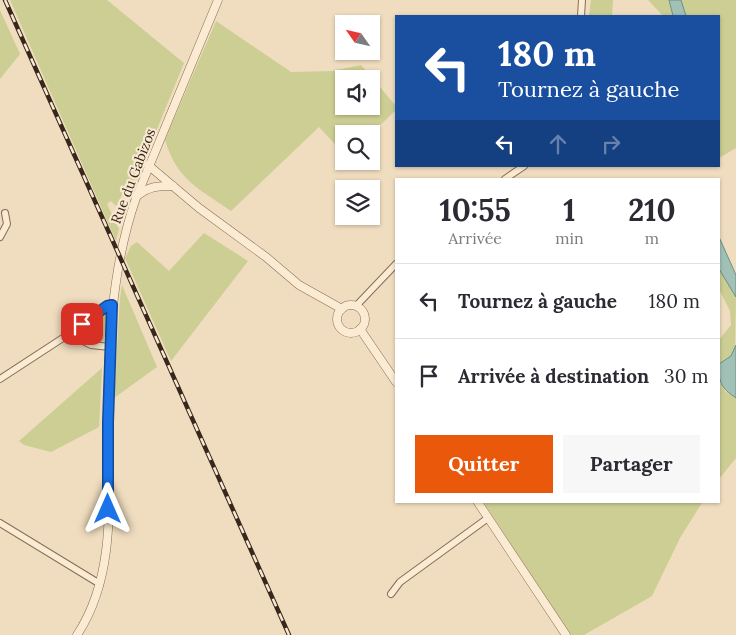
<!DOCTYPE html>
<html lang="fr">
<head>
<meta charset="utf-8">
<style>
	body { margin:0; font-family:Lora,serif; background:#f7f7f7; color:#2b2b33; height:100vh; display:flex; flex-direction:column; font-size:19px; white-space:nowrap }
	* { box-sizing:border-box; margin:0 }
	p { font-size:16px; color:#7c7c81 }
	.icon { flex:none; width:28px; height:28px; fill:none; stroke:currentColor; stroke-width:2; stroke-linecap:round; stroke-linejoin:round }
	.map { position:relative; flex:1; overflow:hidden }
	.details { position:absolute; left:395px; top:178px; width:325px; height:325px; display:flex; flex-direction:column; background:#fff; border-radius:0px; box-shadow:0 1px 4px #0004 }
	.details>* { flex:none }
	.guide { position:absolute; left:395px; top:15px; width:325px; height:152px; border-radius:0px; box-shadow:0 1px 4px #0004; background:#1a4fa0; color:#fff; overflow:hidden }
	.needle { width:32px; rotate:304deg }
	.tools { position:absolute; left:335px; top:15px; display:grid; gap:10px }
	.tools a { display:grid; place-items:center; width:45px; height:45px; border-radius:0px; background:#fff; box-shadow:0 1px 4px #0004; font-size:25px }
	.pin { position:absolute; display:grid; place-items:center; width:42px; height:42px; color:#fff; margin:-21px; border-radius:10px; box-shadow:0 2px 8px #0006 }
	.me { position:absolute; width:55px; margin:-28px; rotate:0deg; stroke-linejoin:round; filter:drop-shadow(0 0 4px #0008) }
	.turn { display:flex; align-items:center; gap:18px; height:105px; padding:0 20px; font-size:22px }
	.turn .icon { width:65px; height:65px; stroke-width:2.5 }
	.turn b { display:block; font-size:35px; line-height:42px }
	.lanes { display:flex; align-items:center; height:48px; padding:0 20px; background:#0003; justify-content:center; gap:25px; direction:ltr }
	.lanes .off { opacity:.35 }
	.eta { display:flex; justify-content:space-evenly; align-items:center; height:85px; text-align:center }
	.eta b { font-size:30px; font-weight:800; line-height:35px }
	.action { display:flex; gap:10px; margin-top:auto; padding:10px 20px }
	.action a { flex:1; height:58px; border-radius:0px; background:#ea580c; color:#fff; font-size:20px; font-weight:800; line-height:58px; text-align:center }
	.action a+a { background:#f7f7f7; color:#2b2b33 }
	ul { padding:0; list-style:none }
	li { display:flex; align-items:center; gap:15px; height:75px; padding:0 20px; border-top:1px solid #e1e1e2 }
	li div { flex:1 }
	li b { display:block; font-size:19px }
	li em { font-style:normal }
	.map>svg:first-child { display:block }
	.green { fill:#ccce93; fill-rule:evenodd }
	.water { fill:#a2c1b6; stroke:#699083 }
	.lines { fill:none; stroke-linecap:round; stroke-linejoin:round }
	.minor-casing { stroke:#896d56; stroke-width:8 }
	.tertiary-casing { stroke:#896d56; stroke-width:9 }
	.minor { stroke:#faebd2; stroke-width:6 }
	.tertiary { stroke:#faebd2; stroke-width:8 }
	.rail-casing { stroke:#38271c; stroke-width:4.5 }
	.rail { stroke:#f7e8cf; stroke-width:2.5; stroke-dasharray:8; stroke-linecap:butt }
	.route-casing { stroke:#114b97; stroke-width:12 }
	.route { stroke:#1a73e8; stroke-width:9 }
	.labels { text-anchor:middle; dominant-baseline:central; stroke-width:4.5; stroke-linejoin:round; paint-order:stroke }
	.street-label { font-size:14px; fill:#38271c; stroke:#f7e8cf }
</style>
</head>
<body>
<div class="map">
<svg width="736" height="635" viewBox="0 0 736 635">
	<rect width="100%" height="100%" fill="#f0ddbf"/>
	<g class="green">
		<polygon points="10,0 107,0 184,63 135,183 124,191 116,206 111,201 107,204 119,229 116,241"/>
		<polygon points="591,0 613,0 612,16 589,16"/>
		<polygon points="648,0 669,0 673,16 663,16"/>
		<polygon points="681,0 736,0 736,148 719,158 719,16 686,16"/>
		<polygon points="0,10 20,54 0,79"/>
		<path d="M216 21 291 72 332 71 361 65 396 106V110L371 134H344V154L319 127 231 211C198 188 177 180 165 140ZM344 79H371V106H344Z"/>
		<polygon points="204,233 248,261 171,361 125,258 131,246 137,242 169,271"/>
		<polygon points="719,269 736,297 735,349 731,356 719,364 719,340 731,325 730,311 719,289"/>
		<polygon points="122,285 157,367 114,398 120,298"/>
		<path d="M105 312 107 314 104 340 103 342C93 340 83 341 83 329Z"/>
		<polygon points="102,368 99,427 51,452 24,445 19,441"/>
		<polygon points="719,381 725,391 736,398 736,458 719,479"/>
		<polygon points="483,501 703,501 680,538 652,596 584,635 571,635"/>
	</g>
	<g class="water">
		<polygon points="669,0 681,0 686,16 673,16"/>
		<polygon points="719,237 736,275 736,297 719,269"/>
		<path d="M736 345V398C720 387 719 383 719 364L731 356Z"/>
	</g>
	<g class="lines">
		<defs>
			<g id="minor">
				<polyline points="581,16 582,0"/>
				<polyline points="505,179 524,166"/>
				<polyline points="0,237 7,224 5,213"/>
				<polyline points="356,306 396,264"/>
				<polyline points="69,334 91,345 110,347"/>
				<polyline points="0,379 69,334 107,306 112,305"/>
				<polyline points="0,523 100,584"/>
				<polyline points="391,594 400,582 488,518"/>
			</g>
			<g id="tertiary">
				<polyline points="148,165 199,208 266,257 299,285 342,309"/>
				<path d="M137 196C149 186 158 186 173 186"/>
				<circle cx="351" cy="319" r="14"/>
				<polyline points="360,329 396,382"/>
				<polyline points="477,501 566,635"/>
				<path d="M77 635C118 573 108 493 108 423 108 347 111 270 136 198L218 0"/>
			</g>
		</defs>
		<use href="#minor" class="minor-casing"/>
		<use href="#tertiary" class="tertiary-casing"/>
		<use href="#minor" class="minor"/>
		<use href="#tertiary" class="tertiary"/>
		<defs>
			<polyline id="rail" points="5,0 289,635"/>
		</defs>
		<use href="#rail" class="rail-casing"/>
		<use href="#rail" class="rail"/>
	</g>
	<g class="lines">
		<defs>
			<polyline id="route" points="82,324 107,306 112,305 108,422 108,509"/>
		</defs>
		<use href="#route" class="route-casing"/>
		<use href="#route" class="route"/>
	</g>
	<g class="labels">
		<g class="street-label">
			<text transform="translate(133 176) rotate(-69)">Rue du Gabizos</text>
		</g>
	</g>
</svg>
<div class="tools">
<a><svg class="needle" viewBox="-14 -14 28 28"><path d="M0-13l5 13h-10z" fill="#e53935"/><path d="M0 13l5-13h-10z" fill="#7c7c81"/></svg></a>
<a><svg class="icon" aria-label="sound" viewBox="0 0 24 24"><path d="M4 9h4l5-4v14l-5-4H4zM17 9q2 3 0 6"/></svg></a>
<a><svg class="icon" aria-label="search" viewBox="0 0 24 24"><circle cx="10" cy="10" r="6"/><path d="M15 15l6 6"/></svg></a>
<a><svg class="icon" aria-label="layers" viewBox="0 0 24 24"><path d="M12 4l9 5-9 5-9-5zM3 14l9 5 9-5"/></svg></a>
</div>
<div class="pin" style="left:82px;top:324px;background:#d93025"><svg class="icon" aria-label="arrive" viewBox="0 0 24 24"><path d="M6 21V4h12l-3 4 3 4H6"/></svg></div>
<svg class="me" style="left:108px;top:509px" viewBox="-20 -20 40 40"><path d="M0-17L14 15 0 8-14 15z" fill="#1a73e8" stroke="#fff" stroke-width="4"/></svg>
<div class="guide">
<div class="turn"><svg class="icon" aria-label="left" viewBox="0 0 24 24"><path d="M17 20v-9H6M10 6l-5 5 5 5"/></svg><div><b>180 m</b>Tournez à gauche</div></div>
<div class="lanes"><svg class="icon" aria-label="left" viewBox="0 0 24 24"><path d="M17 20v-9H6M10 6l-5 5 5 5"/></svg><svg class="icon off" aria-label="ahead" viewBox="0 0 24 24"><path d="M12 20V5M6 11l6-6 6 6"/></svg><svg class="icon off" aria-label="right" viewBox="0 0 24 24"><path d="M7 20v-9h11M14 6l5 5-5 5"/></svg></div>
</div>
<section class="details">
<div class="eta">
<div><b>10:55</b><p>Arrivée</p></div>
<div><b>1</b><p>min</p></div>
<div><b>210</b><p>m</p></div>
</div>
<ul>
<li><svg class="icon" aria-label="left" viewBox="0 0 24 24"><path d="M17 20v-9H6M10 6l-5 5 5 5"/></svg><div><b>Tournez à gauche</b></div><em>180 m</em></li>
<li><svg class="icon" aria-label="arrive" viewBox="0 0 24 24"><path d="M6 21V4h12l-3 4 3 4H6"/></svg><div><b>Arrivée à destination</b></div><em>30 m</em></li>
</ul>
<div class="action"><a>Quitter</a><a>Partager</a></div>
</section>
</div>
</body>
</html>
